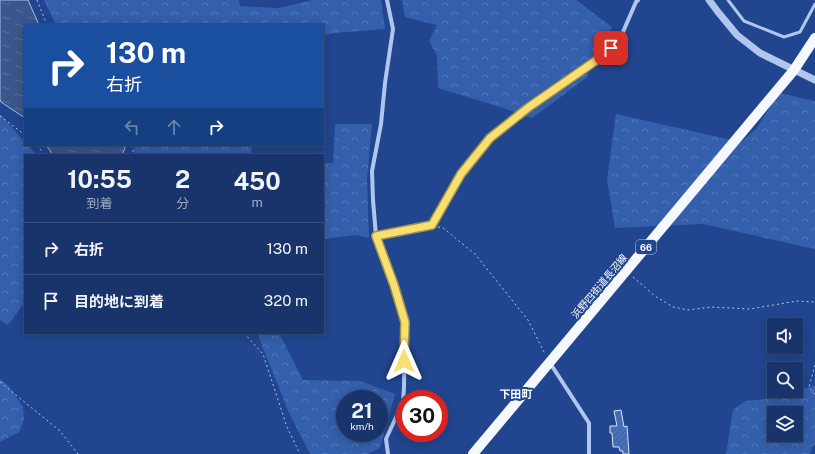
<!DOCTYPE html>
<html lang="ja">
<head>
<meta charset="utf-8">
<style>
	body { margin:0; font-family:"Public Sans","Noto Sans JP",sans-serif; background:#263f73; color:#f1f3f6; height:100vh; display:flex; flex-direction:column; font-size:15px; white-space:nowrap }
	* { box-sizing:border-box; margin:0 }
	p { font-size:13px; color:#9faac1 }
	.icon { flex:none; width:22px; height:22px; fill:none; stroke:currentColor; stroke-width:2; stroke-linecap:round; stroke-linejoin:round }
	.map { position:relative; flex:1; overflow:hidden }
	.details { position:absolute; left:24px; top:154px; width:300px; height:180px; display:flex; flex-direction:column; background:#19346b; border-radius:0px; box-shadow:0 2px 10px #0003,0 0 0 1px #374f7e }
	.details>* { flex:none }
	.banner { position:absolute; left:24px; top:24px; width:300px; height:122px; border-radius:0px; box-shadow:0 2px 10px #0003,0 0 0 1px #374f7e; background:#1a4fa0; color:#fff; overflow:hidden }
	.controls { position:absolute; left:767px; top:318px; display:grid; gap:8px }
	.controls a { display:grid; place-items:center; width:36px; height:36px; border-radius:0px; background:#19346b; box-shadow:0 2px 10px #0003,0 0 0 1px #374f7e; font-size:20px }
	.speed { position:absolute; left:336px; top:390px; display:flex; gap:8px; font-size:20px; font-weight:700; text-align:center }
	.speed>* { display:grid; place-content:center; width:52px; height:52px; border-radius:50%; background:#19346b; box-shadow:0 2px 10px #0003,0 0 0 1px #374f7e; line-height:1 }
	.speed small { font-size:10px; font-weight:400 }
	.speed .limit { border:6px solid #d22; background:#fff; color:#111 }
	.pin { position:absolute; display:grid; place-items:center; width:34px; height:34px; color:#fff; margin:-17px; border-radius:8px; box-shadow:0 2px 6px #0006 }
	.me { position:absolute; width:44px; margin:-22px; rotate:0deg; stroke-linejoin:round; filter:drop-shadow(0 0 3px #0008) }
	.turn { display:flex; align-items:center; gap:14px; height:84px; padding:0 16px; font-size:18px }
	.turn .icon { width:52px; height:52px; stroke-width:2.5 }
	.turn b { display:block; font-size:28px; line-height:34px }
	.lanes { display:flex; align-items:center; height:38px; padding:0 16px; background:#0003; justify-content:center; gap:20px; direction:ltr }
	.lanes .off { opacity:.35 }
	.eta { display:flex; justify-content:space-evenly; align-items:center; height:68px; text-align:center }
	.eta b { font-size:24px; font-weight:700; line-height:28px }
	ul { padding:0; list-style:none }
	li { display:flex; align-items:center; gap:12px; height:52px; padding:0 16px; border-top:1px solid #374f7e }
	li div { flex:1 }
	li b { display:block; font-size:15px }
	li em { font-style:normal }
	.map>svg:first-child { display:block }
	.forest { fill:url(#forest-crowns); fill-rule:evenodd }
	.water { fill:url(#water-ripples); stroke:#a4bfee }
	.building { fill:url(#building-hatch); stroke:#d5e2f9 }
	.lines { fill:none; stroke-linecap:round; stroke-linejoin:round }
	.path { stroke:#b0c6ec; stroke-width:1; stroke-dasharray:2 3; stroke-linecap:butt }
	.service { stroke:#b0c6ec; stroke-width:3 }
	.minor { stroke:#b0c6ec; stroke-width:4 }
	.tertiary { stroke:#b0c6ec; stroke-width:7 }
	.primary { stroke:#f6f8ff; stroke-width:10 }
	.route-casing { stroke:#a29149; stroke-width:10 }
	.route { stroke:#f9df71; stroke-width:7 }
	.labels { text-anchor:middle; dominant-baseline:central; stroke-width:4; stroke-linejoin:round; paint-order:stroke }
	.shield { fill:#21468f; stroke:#bcc8dd; stroke-width:1 }
	.shield-label { font-size:9px; font-weight:bold; fill:#fff }
	.street-label { font-size:10px; fill:#fff; stroke:#21468f }
	.neighbourhood-label { font-size:11px; font-weight:bold; fill:#fff; stroke:#21468f }
</style>
</head>
<body>
<div class="map">
<svg width="815" height="454" viewBox="0 0 815 454">
	<defs>
		<pattern id="forest-crowns" width="20" height="18" patternUnits="userSpaceOnUse"><rect width="20" height="18" fill="#345fac"/><path d="M2 6a3 3 0 1 1 6 0M12 15a3 3 0 1 1 6 0" fill="none" stroke="#5277b8"/></pattern>
		<pattern id="water-ripples" width="26" height="14" patternUnits="userSpaceOnUse"><rect width="26" height="14" fill="#3b568b"/><path d="M2 4q2-2 4 0t4 0M15 11q2-2 4 0t4 0" fill="none" stroke="#586f9c"/></pattern>
		<pattern id="building-hatch" width="6" height="6" patternUnits="userSpaceOnUse"><rect width="6" height="6" fill="#4970b6"/><path d="M-1 1l2-2M0 6l6-6M5 7l2-2" fill="none" stroke="#4b5c7c"/></pattern>
	</defs>
	<rect width="100%" height="100%" fill="#21468f"/>
	<g class="forest">
		<polygon points="44,0 239,0 240,6 278,8 313,0 381,0 385,29 334,33 323,36 323,25 56,25"/>
		<polygon points="402,0 576,0 612,27 586,78 532,118 500,107 438,88 437,56 429,41 437,25 405,17"/>
		<polygon points="779,93 815,101 815,249 703,224 615,228 607,180 616,114 741,142 756,129"/>
		<polygon points="0,114 25,142 25,145 28,145 36,155 25,155 25,302 8,325 0,320"/>
		<polygon points="335,124 372,124 367,179 369,238 357,235 323,239 323,163 333,163"/>
		<polygon points="133,145 252,145 251,155 135,155"/>
		<path d="M257 333H279L303 380 360 381 395 394 380 448 367 454H310L289 413ZM345 399H379V433H345Z"/>
		<polygon points="0,379 9,386 23,407 24,420 19,432 0,442"/>
		<path d="M815 385V444L812 447 810 454H726L733 410 745 401 767 399 774 388V391H796V388L803 389ZM774 413H796V435H774Z"/>
	</g>
	<g class="water">
		<polygon points="0,0 28,0 39,25 25,25 25,118 1,102 0,99"/>
		<polygon points="46,145 124,145 125,148 122,155 53,155"/>
	</g>
	<polygon class="building" points="621,410 624,427 627,426 629,454 623,454 623,451 620,451 619,447 613,447 612,433 610,433 610,426 617,426 614,411"/>
	<g class="lines">
		<g class="path">
			<polyline points="37,0 47,25"/>
			<polyline points="0,116 25,135"/>
			<polyline points="37,145 45,155"/>
			<polyline points="132,145 133,150 133,155"/>
			<polyline points="438,227 443,228 475,254 528,320 545,354"/>
			<polyline points="633,277 655,296 673,307 688,310 711,307 750,309 797,301 815,302"/>
			<polyline points="244,333 263,354 287,427 300,454"/>
			<polyline points="815,365 809,387 815,395"/>
			<polyline points="0,382 60,431 78,454"/>
		</g>
		<polyline class="service" points="728,0 744,21 784,37 800,32 815,4"/>
		<g class="minor">
			<polyline points="387,0 393,29 385,83 381,124 372,171 373,200 376,236 394,285 405,322 404,387 403,402 386,439 388,454"/>
			<polyline points="376,236 432,225 461,174 490,138 529,107 604,55 619,41 636,2 638,0"/>
			<polyline points="550,363 589,423 589,454"/>
		</g>
		<polyline class="tertiary" points="709,0 718,12 737,35 760,53 815,80"/>
		<polyline class="primary" points="473,454 738,137 794,70 815,38"/>
	</g>
	<g class="lines">
		<defs>
			<polyline id="route" points="404,361 405,322 394,285 376,236 432,225 461,174 490,138 529,107 604,55 611,48"/>
		</defs>
		<use href="#route" class="route-casing"/>
		<use href="#route" class="route"/>
	</g>
	<g class="labels">
		<rect class="shield" x="636" y="240" width="20" height="14" rx="3"/>
		<g class="shield-label">
			<text x="646" y="247">66</text>
		</g>
		<g class="street-label">
			<text transform="translate(599 286) rotate(-50)">浜野四街道長沼線</text>
		</g>
		<g class="neighbourhood-label">
			<text x="516" y="394">下田町</text>
		</g>
	</g>
</svg>
<div class="controls">
<a><svg class="icon" aria-label="sound" viewBox="0 0 24 24"><path d="M4 9h4l5-4v14l-5-4H4zM17 9q2 3 0 6"/></svg></a>
<a><svg class="icon" aria-label="search" viewBox="0 0 24 24"><circle cx="10" cy="10" r="6"/><path d="M15 15l6 6"/></svg></a>
<a><svg class="icon" aria-label="layers" viewBox="0 0 24 24"><path d="M12 4l9 5-9 5-9-5zM3 14l9 5 9-5"/></svg></a>
</div>
<div class="speed"><div>21<small>km/h</small></div><div class="limit">30</div></div>
<div class="pin" style="left:611px;top:48px;background:#d93025"><svg class="icon" aria-label="arrive" viewBox="0 0 24 24"><path d="M6 21V4h12l-3 4 3 4H6"/></svg></div>
<svg class="me" style="left:404px;top:361px" viewBox="-20 -20 40 40"><path d="M0-17L14 15 0 8-14 15z" fill="#f9df71" stroke="#fff" stroke-width="4"/></svg>
<div class="banner">
<div class="turn"><svg class="icon" aria-label="right" viewBox="0 0 24 24"><path d="M7 20v-9h11M14 6l5 5-5 5"/></svg><div><b>130 m</b>右折</div></div>
<div class="lanes"><svg class="icon off" aria-label="left" viewBox="0 0 24 24"><path d="M17 20v-9H6M10 6l-5 5 5 5"/></svg><svg class="icon off" aria-label="ahead" viewBox="0 0 24 24"><path d="M12 20V5M6 11l6-6 6 6"/></svg><svg class="icon" aria-label="right" viewBox="0 0 24 24"><path d="M7 20v-9h11M14 6l5 5-5 5"/></svg></div>
</div>
<section class="details">
<div class="eta">
<div><b>10:55</b><p>到着</p></div>
<div><b>2</b><p>分</p></div>
<div><b>450</b><p>m</p></div>
</div>
<ul>
<li><svg class="icon" aria-label="right" viewBox="0 0 24 24"><path d="M7 20v-9h11M14 6l5 5-5 5"/></svg><div><b>右折</b></div><em>130 m</em></li>
<li><svg class="icon" aria-label="arrive" viewBox="0 0 24 24"><path d="M6 21V4h12l-3 4 3 4H6"/></svg><div><b>目的地に到着</b></div><em>320 m</em></li>
</ul>
</section>
</div>
</body>
</html>
